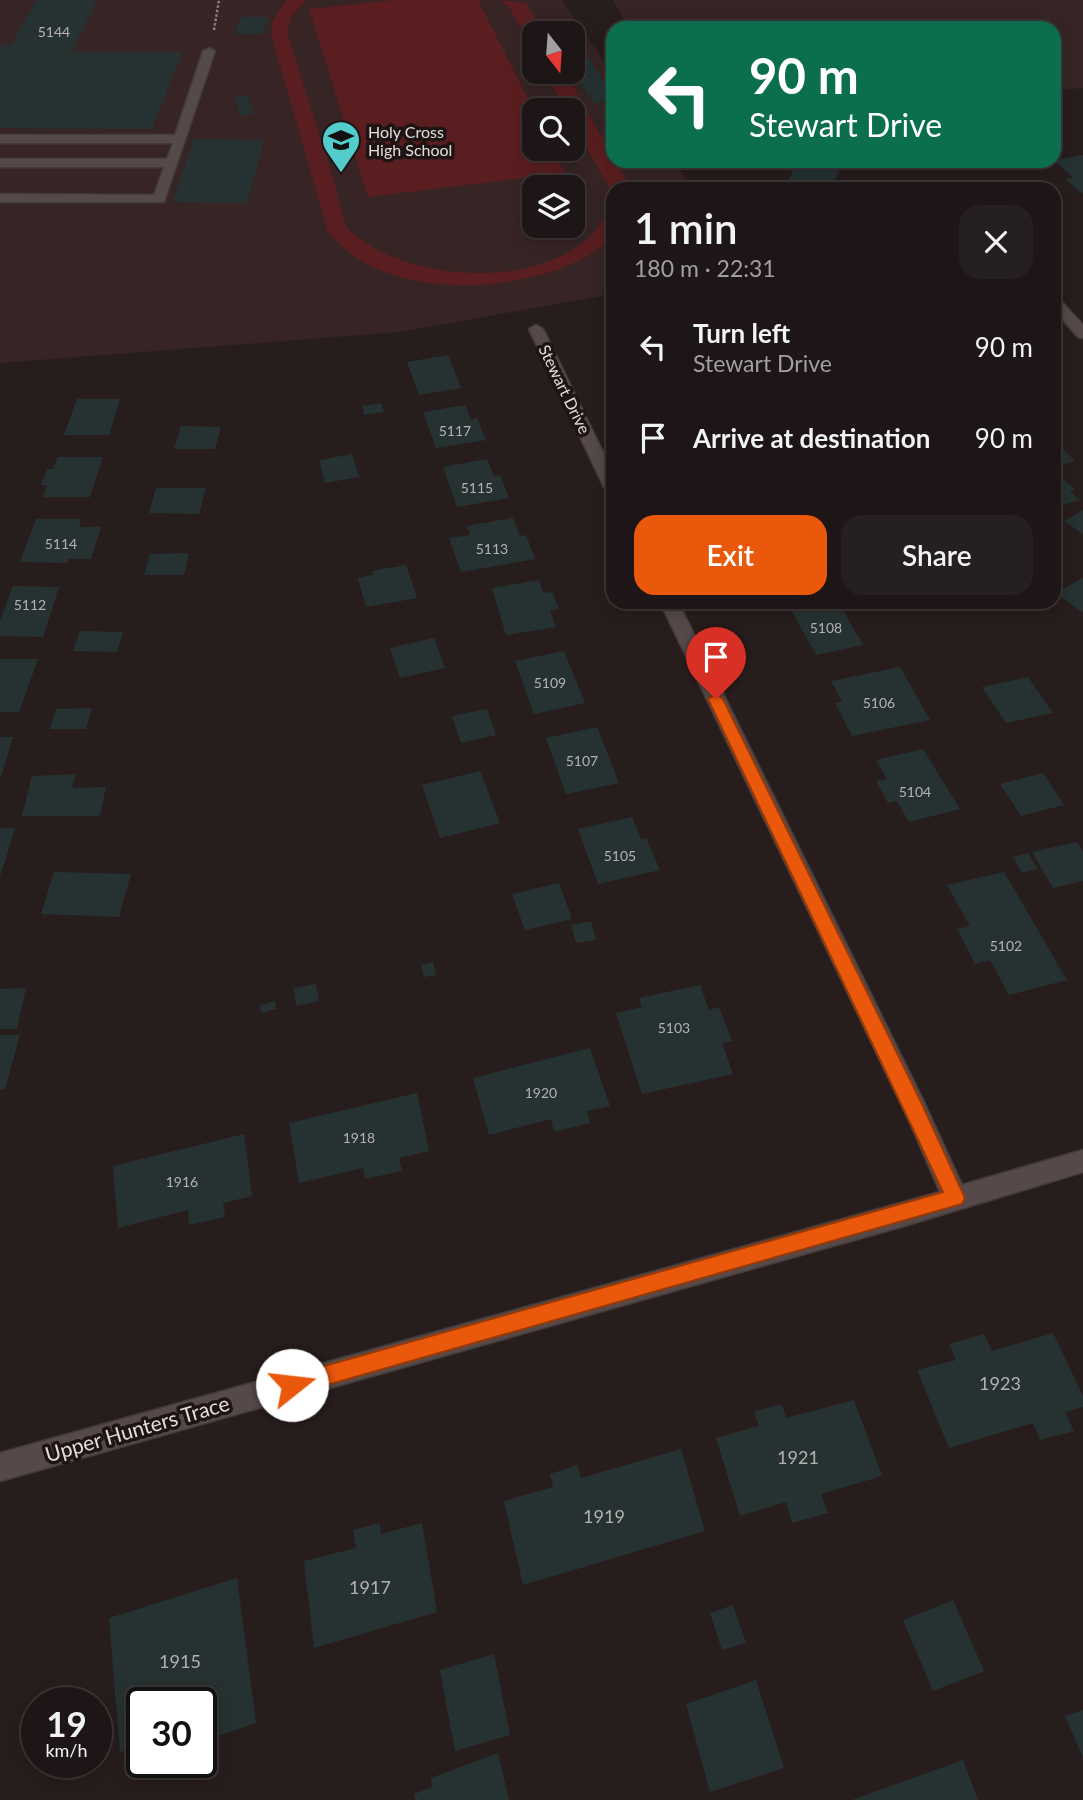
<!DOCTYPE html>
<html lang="en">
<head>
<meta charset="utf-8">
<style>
	body { margin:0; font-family:Lato,sans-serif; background:#261f1f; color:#f1f3f6; height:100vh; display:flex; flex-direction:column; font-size:26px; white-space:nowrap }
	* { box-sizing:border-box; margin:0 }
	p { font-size:23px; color:#a19fa1 }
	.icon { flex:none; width:38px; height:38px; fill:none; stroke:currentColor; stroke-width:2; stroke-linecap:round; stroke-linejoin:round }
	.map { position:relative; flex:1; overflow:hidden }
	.details { position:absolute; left:606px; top:182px; width:455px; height:427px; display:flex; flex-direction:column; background:#1e1616; border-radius:21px; box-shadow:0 4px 18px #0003,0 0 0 2px #3c3535 }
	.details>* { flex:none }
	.hud { position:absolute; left:606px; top:21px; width:455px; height:147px; border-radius:21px; box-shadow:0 4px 18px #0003,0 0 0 2px #3c3535; background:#0b6e4f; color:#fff; overflow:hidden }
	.needle { width:46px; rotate:163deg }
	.controls { position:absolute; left:522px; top:21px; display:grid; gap:14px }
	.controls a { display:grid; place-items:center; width:63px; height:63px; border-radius:14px; background:#1e1616; box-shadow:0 4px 18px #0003,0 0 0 2px #3c3535; font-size:35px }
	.speed { position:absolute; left:21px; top:1687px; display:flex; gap:14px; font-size:35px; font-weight:700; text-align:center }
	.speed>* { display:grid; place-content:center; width:91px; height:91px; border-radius:50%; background:#1e1616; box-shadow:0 4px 18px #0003,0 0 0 2px #3c3535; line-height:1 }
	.speed small { font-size:18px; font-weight:400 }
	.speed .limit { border:4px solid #111; border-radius:10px; background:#fff; color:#111 }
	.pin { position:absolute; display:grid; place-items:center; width:60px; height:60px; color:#fff; margin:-72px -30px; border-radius:50% 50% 50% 0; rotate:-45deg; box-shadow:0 0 7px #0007 }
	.pin .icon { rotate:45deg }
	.me { position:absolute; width:77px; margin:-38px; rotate:74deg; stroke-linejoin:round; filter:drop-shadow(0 0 5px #0008) }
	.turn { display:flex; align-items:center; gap:24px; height:147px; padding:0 28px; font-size:32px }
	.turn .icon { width:91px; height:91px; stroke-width:2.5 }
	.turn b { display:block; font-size:49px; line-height:60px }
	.round { display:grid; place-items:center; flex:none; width:74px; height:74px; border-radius:21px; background:#261f1f }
	.summary { display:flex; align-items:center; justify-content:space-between; height:119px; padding:0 28px }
	h1 { font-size:42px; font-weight:600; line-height:52px }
	.primary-button { display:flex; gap:14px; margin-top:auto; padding:14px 28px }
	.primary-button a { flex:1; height:80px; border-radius:21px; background:#ea580c; color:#fff; font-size:28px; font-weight:600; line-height:80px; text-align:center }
	.primary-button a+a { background:#261f1f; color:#f1f3f6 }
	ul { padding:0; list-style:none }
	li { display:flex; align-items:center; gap:21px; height:91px; padding:0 28px }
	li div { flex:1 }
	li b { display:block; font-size:26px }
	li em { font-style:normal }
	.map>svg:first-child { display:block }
	.built { fill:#362524; fill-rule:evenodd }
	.green { fill:#5a1e20 }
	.building { fill:#263232 }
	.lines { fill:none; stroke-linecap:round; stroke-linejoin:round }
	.service-casing { stroke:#433b3a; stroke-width:3 }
	.minor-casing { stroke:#433b3a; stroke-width:3 }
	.path { stroke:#8a8180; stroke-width:2.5; stroke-dasharray:2.5 2; stroke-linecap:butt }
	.service { fill:#554a49; fill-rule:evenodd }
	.minor { fill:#554a49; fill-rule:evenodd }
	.route { fill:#ea580c; stroke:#983908; stroke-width:2 }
	.labels { text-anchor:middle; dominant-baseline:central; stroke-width:7; stroke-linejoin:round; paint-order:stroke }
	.number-label { font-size:14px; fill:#b4b2b1 }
	.far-poi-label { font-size:16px; fill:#e3dcdb; stroke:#1e1414; text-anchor:start }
	.far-street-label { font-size:16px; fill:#e3dcdb; stroke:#1e1414 }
	.near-number-label { font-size:18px; fill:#b4b2b1 }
	.near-street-label { font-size:21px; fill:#e3dcdb; stroke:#1e1414 }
</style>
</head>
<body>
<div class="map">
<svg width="1083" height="1800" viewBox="0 0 1083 1800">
	<rect width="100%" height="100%" fill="#281d1d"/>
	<g class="built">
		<path d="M0 0H562L612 73V161H673L693 189H612V294L400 332 0 363ZM534 33H572V72H534ZM534 110H572V149H534ZM534 187H572V226H534Z"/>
		<polygon points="613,0 1083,0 1083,88 1054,90 1054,28 629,28"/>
	</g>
	<g class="green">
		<path d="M287 0H307L293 14 287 32C303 83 319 134 335 185 339 197 341 220 349 230 353 235 362 239 367 243 431 288 584 289 612 201V238C553 292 417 303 351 254 343 248 335 239 328 232L271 34 273 20Z"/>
		<polygon points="395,0 478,0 534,110 534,149 553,149 565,173 368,197 309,9"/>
		<polygon points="500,0 526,3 543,33 534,33 534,52 509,7"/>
		<polygon points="545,72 565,72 612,155 612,161 616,161 632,189 612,189 612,193 572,121 572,110 566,110"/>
	</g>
	<g class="building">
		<polygon points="37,0 97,0 71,52 182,52 152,129 0,128 0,46 12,44"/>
		<polygon points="241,17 268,17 263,34 235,34"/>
		<polygon points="572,32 612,94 612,100 593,103 572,70"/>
		<polygon points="248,96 253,114 240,116 235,97"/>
		<polygon points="194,139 264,140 247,203 172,202"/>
		<polygon points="1083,155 1083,194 1065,179 1074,178 1054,160"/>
		<polygon points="797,163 839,170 831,189 784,189"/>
		<polygon points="448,355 461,388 419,395 407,362"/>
		<polygon points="77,399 120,399 109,435 64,435"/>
		<polygon points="381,403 384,412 364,415 362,406"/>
		<polygon points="465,405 471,420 477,418 486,440 436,448 423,412"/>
		<polygon points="181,426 221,427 215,449 174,449"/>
		<polygon points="1054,440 1075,461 1054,467"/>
		<polygon points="352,454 359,477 325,483 319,460"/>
		<polygon points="58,457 103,457 90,497 43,497 47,485 41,485 47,469 53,469"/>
		<polygon points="487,459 494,476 500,475 509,498 457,507 443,467"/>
		<polygon points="1054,470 1075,490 1070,491 1079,500 1054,507"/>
		<polygon points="156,488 206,488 199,514 149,513"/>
		<polygon points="1083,510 1083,534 1064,521"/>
		<polygon points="513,518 520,536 526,535 535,559 461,572 449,538 470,535 466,526"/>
		<polygon points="36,519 81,519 79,527 101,527 91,559 68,559 67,563 20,562"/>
		<polygon points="189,553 184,575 144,575 150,554"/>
		<polygon points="406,565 417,598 366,607 358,578 373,575 372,571"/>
		<polygon points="1083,578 1083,613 1056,593"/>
		<polygon points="539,580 543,593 552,592 559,609 550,611 556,627 506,635 492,588"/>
		<polygon points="13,586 59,587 43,637 0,636 0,621"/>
		<polygon points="821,602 838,602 863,645 816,655 790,608"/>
		<polygon points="80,631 123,632 117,652 73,651"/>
		<polygon points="434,638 445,668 400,678 390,648"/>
		<polygon points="564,651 585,703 534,714 515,661"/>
		<polygon points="0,659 38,659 19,712 0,712"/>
		<polygon points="900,667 930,720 852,736 835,703 842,701 831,681"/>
		<polygon points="1028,677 1053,713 1006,723 982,687"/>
		<polygon points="92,708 86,729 50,729 56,709"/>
		<polygon points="487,709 496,735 461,743 452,716"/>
		<polygon points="597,727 619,783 566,794 546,738"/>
		<polygon points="0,737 13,737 1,777 0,777"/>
		<polygon points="923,749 960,809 909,822 897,801 888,803 876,781 887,779 876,760"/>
		<polygon points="480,771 500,823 440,838 422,785"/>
		<polygon points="1043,773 1064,805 1021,816 1000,784"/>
		<polygon points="76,774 72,788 106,787 100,816 22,816 32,776"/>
		<polygon points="632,817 641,839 646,838 660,870 598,884 578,829"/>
		<polygon points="0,828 15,828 1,874 0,874"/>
		<polygon points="1077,842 1083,852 1083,881 1053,888 1032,852"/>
		<polygon points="1028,853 1038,869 1022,873 1013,857"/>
		<polygon points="54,872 131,874 119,917 41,914"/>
		<polygon points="1004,872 1067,980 1009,995 990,960 975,964 957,929 970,926 947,885"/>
		<polygon points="559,883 572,919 525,930 512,894"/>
		<polygon points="591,921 596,940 576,943 571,925"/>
		<polygon points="433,962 436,975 424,977 421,965"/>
		<polygon points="316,984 319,1001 296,1006 294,988"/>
		<polygon points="700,985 709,1010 719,1007 732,1041 722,1043 733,1074 642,1094 616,1013 642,1007 639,998"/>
		<polygon points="26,988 17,1029 0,1029 0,989"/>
		<polygon points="275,1001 276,1009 261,1013 260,1005"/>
		<polygon points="0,1035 20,1035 5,1089 0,1089"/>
		<polygon points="590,1048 610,1106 587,1111 590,1123 554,1132 551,1119 489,1135 473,1078"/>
		<polygon points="417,1093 429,1151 399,1158 402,1171 365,1179 363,1168 299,1183 289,1123"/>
		<polygon points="244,1134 252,1196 223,1203 225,1217 189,1225 188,1210 118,1228 113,1166"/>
		<polygon points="1053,1333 1083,1396 1083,1407 1065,1412 1074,1431 1040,1440 1033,1423 949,1448 917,1370 956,1360 949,1344 984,1334 992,1351"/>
		<polygon points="854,1400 882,1476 821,1494 828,1513 792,1523 786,1502 740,1516 716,1438 759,1426 754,1411 782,1404 786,1418"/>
		<polygon points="681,1449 705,1531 523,1585 504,1501 553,1487 550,1474 577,1465 581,1478"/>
		<polygon points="380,1523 381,1534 422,1523 437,1612 314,1648 304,1561 356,1548 353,1530"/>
		<polygon points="237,1578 256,1723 201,1742 201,1703 142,1703 142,1744 120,1752 109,1618"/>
		<polygon points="953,1600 984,1671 933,1691 903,1620"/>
		<polygon points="733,1605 746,1643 722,1650 710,1613"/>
		<polygon points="494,1654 510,1735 455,1751 440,1670"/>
		<polygon points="756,1680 784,1768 710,1792 686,1704"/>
		<polygon points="1083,1710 1083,1758 1065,1716"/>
		<polygon points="498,1753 509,1800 415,1800 414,1794 432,1787 431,1778"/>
		<polygon points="963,1760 978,1800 852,1800"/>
	</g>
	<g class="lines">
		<defs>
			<polygon id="service" points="209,48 215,51 164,202 0,202 0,194 154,195 164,167 0,167 0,159 167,159 173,143 0,143 0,135 175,135 203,51"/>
			<g id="minor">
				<polygon points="1054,298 1059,299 1083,325 1083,338 1078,337 1054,310"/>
				<polygon points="536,325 543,329 612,471 612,492 604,487 529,329"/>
				<polygon points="660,602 678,602 924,1102 962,1185 1083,1150 1083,1172 904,1226 0,1481 0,1453 940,1192 907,1116"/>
			</g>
		</defs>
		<use href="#service" class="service-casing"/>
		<use href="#minor" class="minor-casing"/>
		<polyline class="path" points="214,30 219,0"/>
		<use href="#service" class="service"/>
		<use href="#minor" class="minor"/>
	</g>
	<polygon class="route" points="716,694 723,699 922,1104 965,1198 962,1204 292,1395 285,1392 282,1385 285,1378 292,1375 943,1192 708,699"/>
	<defs>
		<symbol id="school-pin" viewBox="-11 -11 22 30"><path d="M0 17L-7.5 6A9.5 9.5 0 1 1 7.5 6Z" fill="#52cdcc" stroke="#1e1414"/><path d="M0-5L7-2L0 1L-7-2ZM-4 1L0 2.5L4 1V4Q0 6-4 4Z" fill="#111"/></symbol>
	</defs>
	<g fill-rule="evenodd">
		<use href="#school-pin" x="319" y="118" width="44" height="60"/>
	</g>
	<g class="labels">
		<g class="number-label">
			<text x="54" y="31">5144</text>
			<text x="455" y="430">5117</text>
			<text x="477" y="487">5115</text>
			<text x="61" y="543">5114</text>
			<text x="492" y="548">5113</text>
			<text x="30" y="604">5112</text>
			<text x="826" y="627">5108</text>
			<text x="550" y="682">5109</text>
			<text x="879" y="702">5106</text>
			<text x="582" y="760">5107</text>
			<text x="915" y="791">5104</text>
			<text x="620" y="855">5105</text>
			<text x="1006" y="945">5102</text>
			<text x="674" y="1027">5103</text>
			<text x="541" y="1092">1920</text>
			<text x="359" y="1137">1918</text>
			<text x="182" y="1181">1916</text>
		</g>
		<g class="far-poi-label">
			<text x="368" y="131">Holy Cross<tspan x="368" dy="18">High School</tspan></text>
		</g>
		<g class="far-street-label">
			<text transform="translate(565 389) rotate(64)">Stewart Drive</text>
		</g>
		<g class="near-number-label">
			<text x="1000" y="1383">1923</text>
			<text x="798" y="1457">1921</text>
			<text x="604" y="1516">1919</text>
			<text x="370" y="1587">1917</text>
			<text x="180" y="1661">1915</text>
		</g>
		<g class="near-street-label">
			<text transform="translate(137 1428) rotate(-16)">Upper Hunters Trace</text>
		</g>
	</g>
</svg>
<div class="controls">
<a><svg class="needle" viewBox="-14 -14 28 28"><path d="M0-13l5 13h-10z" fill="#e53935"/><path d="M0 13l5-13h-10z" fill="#a19fa1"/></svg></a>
<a><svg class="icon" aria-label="search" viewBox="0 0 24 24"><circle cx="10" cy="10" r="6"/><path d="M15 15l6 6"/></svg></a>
<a><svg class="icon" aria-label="layers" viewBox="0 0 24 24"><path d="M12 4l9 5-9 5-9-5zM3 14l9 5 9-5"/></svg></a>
</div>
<div class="speed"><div>19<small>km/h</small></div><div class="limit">30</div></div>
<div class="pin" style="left:716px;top:699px;background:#d93025"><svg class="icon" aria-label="arrive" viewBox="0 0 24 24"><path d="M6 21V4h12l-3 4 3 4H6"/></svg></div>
<svg class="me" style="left:292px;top:1385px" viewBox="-20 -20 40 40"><circle r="19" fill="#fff"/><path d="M0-13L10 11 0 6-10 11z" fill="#ea580c"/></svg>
<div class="hud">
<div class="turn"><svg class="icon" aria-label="left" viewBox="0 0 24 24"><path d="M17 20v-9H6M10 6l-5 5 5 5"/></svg><div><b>90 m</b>Stewart Drive</div></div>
</div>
<section class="details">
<div class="summary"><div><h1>1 min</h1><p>180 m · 22:31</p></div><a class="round"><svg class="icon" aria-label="close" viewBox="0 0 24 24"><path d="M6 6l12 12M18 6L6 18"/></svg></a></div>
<ul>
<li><svg class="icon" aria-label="left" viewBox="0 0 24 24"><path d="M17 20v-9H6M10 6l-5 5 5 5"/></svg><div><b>Turn left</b><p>Stewart Drive</p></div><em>90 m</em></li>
<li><svg class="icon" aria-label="arrive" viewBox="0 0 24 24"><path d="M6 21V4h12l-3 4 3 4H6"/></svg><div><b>Arrive at destination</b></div><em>90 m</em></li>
</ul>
<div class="primary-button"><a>Exit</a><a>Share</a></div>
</section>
</div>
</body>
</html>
